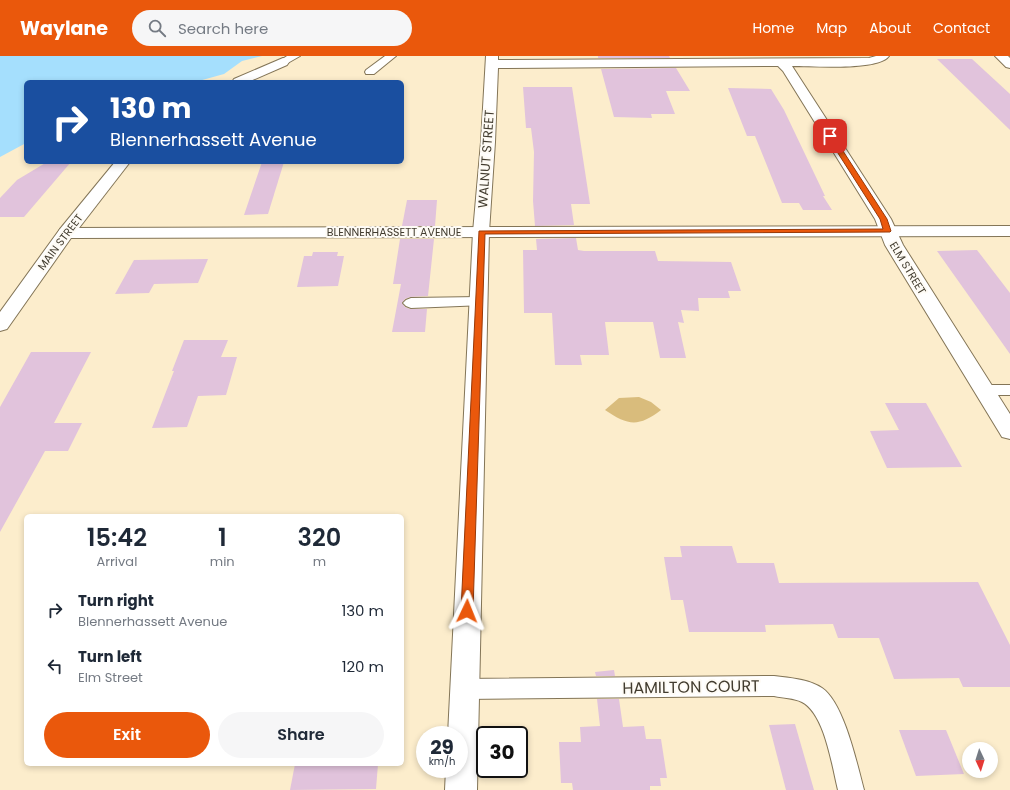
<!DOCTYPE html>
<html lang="en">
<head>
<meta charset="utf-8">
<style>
	body { margin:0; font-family:Poppins,sans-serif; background:#f6f6f7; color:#1f2937; height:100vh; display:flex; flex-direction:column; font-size:15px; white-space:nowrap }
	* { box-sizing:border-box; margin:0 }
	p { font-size:13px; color:#747a83 }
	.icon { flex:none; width:22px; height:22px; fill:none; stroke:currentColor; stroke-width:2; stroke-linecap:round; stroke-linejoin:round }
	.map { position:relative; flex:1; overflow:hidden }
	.sheet { position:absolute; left:24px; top:458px; width:380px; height:252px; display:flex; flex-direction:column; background:#fff; border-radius:6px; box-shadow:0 2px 6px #0003 }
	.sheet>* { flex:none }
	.guide { position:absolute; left:24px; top:24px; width:380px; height:84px; border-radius:6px; box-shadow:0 2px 6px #0003; background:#1a4fa0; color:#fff; overflow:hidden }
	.needle { width:26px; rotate:176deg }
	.tools { position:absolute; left:962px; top:686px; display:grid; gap:8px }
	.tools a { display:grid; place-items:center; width:36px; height:36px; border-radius:50%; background:#fff; box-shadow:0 2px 6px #0003; font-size:20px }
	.speed { position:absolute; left:416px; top:670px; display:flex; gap:8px; font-size:20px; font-weight:700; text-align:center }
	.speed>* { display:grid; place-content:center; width:52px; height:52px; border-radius:50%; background:#fff; box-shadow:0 2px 6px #0003; line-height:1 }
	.speed small { font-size:10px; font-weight:400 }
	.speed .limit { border:2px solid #111; border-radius:6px; background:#fff; color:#111 }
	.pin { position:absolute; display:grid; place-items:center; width:34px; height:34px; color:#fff; margin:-17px; border-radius:8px; box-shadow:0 2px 6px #0006 }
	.me { position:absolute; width:44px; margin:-22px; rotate:2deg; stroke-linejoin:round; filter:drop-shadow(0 0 3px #0008) }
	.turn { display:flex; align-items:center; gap:14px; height:84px; padding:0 20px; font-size:18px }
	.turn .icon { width:52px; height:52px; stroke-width:2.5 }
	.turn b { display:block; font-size:28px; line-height:34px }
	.eta { display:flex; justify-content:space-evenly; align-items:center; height:68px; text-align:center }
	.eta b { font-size:24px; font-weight:600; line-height:28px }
	.action { display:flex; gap:8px; margin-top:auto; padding:8px 20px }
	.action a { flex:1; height:46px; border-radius:24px; background:#ea580c; color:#fff; font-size:16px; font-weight:600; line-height:46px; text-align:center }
	.action a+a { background:#f6f6f7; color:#1f2937 }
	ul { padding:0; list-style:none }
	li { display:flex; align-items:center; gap:12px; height:56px; padding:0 20px }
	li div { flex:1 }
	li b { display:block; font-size:15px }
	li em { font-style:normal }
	header { display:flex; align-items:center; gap:24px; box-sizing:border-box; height:56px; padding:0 20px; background:#ea580c; color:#fff }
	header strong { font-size:19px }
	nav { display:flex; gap:22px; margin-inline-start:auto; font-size:14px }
	.search { width:280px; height:36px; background:#f6f6f7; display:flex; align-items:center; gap:10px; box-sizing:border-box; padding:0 14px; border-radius:22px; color:#747a83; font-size:15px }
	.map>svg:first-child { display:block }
	.green { fill:#d9bc7c }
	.water { fill:#a5dffd }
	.building { fill:#e1c3dc }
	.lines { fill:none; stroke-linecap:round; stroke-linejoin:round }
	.service-casing { stroke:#837557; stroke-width:2 }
	.minor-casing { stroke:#837557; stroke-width:2 }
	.tertiary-casing { stroke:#837557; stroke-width:2 }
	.service { fill:#fff; fill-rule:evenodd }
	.minor { fill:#fff; fill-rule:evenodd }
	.tertiary { fill:#fff; fill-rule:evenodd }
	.route { fill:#ea580c; stroke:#983908 }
	.labels { text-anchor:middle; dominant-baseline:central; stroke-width:4; stroke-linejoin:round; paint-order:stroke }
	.far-street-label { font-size:11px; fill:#423c2f; stroke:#fefbf5 }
	.street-label { font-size:13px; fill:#423c2f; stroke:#fefbf5 }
	.near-street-label { font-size:16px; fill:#423c2f; stroke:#fefbf5 }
</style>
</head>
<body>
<header>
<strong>Waylane</strong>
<div class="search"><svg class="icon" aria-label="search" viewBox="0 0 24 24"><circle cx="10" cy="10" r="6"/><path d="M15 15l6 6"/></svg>Search here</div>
<nav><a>Home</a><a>Map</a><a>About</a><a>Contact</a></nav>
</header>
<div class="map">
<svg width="1010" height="734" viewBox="0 0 1010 734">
	<rect width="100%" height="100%" fill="#fcedcc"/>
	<path class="green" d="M639 341 651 346 661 354C639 371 628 370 605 354L619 342Z"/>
	<polygon class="water" points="0,0 262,0 242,5 224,18 195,26 26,26 26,87 0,101"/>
	<g class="building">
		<polygon points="598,0 669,0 670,2 598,2"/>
		<polygon points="937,3 972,3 1010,38 1010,74"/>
		<polygon points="676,12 690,35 666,35 675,58 651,58 652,62 614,61 601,13"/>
		<polygon points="523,31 572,31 590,148 571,148 574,169 535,170 533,145 534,96 531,72 526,72"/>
		<polygon points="728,32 771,33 784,54 825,140 823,140 832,154 803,154 799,147 782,147 755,80 747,80"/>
		<polygon points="47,106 71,106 24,161 0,161 0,142 17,124"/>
		<polygon points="262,106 284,106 268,158 244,159"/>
		<polygon points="407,144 437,144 435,170 402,170"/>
		<polygon points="576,182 578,194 584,195 655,195 658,205 731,206 741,235 728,235 730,242 698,242 699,255 681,254 684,267 678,266 686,302 660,302 653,266 605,266 609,299 580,299 582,309 555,309 552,257 524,257 523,194 537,194 536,183"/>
		<polygon points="400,183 434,183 428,240 410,241 405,243 402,247 405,251 410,253 427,253 425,276 392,276 401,228 393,228"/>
		<polygon points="977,194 1010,237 1010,298 937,195"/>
		<polygon points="313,196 338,196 337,200 344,200 338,230 297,231 304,200 312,200"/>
		<polygon points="208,203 198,227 154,228 149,237 115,238 134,204"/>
		<polygon points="184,284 228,284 221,301 237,301 226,339 198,340 187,371 152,372 174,315 172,315"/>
		<polygon points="31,296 91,296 54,367 82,367 68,395 45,395 0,476 0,351"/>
		<polygon points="885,347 926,347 962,411 887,412 870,375 899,374"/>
		<polygon points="680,490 732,490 737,507 774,507 779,527 978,526 1010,589 1010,631 963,631 959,622 894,623 879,582 838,582 833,568 765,569 766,576 689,576 683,544 671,544 664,501 682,501"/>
		<polygon points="614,614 615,620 596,620 595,616"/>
		<polygon points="597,643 619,643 623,671 644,670 646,683 661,683 667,722 660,722 661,730 650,730 650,734 573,734 572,727 561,727 559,686 581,686 580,671 600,670"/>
		<polygon points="795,668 814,734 786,734 769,669"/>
		<polygon points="899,674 946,674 964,718 916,720"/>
		<polygon points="295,708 378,708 376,733 290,734"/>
	</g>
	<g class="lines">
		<defs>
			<g id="service">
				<polygon points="287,0 300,0 286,8 280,8 278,6"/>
				<polygon points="385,0 396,0 374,18 366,18 365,16 366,14"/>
				<polygon points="479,241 484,243 487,246 484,249 411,252 406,250 403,247 406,244 411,242"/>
				<polygon points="984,329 1010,329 1010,339 984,339 978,338 975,334 978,330"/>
				<path d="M774 620C790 622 808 623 822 632 844 647 857 708 864 734H838C832 710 825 658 802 646 794 642 783 642 774 640L464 643 456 640 452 633 456 626 464 623Z"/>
			</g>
			<g id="minor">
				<path d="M486 0H498V4L869 2 876 0H889C879 15 811 10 792 10L891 163 903 189 1010 358V383L1002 381 999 376 885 189 875 163 783 15 778 10 498 12 495 86 489 176 477 734H445L446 713H459V679H448L473 176 481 86Z"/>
				<polygon points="995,0 1008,0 1010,2 1010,12 1006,11"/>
				<polygon points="283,2 287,3 289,6 287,9 248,26 232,26 234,23"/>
				<polygon points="115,106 130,106 72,181 66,182 60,181 58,177 60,173"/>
			</g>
			<polygon id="tertiary" points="1010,170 1010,180 71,182 7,273 0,275 0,256 60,173 66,172"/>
		</defs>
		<use href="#service" class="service-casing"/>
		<use href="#minor" class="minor-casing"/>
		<use href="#tertiary" class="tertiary-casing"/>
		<use href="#service" class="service"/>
		<use href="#minor" class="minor"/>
		<use href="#tertiary" class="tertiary"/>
	</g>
	<polygon class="route" points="828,78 832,78 887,163 891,175 890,176 485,178 473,555 471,558 467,560 463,558 461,555 479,175 883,173 880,163 827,80"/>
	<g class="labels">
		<g class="far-street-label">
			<text x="394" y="176">BLENNERHASSETT AVENUE</text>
			<text transform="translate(60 186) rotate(-53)">MAIN STREET</text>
			<text transform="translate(908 212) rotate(59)">ELM STREET</text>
		</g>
		<g class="street-label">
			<text transform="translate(486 103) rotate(-86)">WALNUT STREET</text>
		</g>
		<g class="near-street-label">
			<text transform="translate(691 631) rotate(-1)">HAMILTON COURT</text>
		</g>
	</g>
</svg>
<div class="tools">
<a><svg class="needle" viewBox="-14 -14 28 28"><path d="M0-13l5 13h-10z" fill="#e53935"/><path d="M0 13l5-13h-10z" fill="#747a83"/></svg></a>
</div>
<div class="speed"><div>29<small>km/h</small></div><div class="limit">30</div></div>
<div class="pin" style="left:830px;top:80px;background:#d93025"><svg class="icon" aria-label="arrive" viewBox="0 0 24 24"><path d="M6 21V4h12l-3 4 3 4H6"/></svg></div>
<svg class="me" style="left:467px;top:555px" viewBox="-20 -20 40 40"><path d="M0-17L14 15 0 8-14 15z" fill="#ea580c" stroke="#fff" stroke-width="4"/></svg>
<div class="guide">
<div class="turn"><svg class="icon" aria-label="right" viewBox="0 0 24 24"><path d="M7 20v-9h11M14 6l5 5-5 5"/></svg><div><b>130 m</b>Blennerhassett Avenue</div></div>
</div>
<section class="sheet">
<div class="eta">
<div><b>15:42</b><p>Arrival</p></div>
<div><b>1</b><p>min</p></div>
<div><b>320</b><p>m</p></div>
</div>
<ul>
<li><svg class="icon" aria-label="right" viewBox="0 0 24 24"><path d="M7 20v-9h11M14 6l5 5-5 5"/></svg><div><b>Turn right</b><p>Blennerhassett Avenue</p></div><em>130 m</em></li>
<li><svg class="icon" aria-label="left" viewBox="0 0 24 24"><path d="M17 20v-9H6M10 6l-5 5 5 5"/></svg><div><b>Turn left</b><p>Elm Street</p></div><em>120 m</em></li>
</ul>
<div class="action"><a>Exit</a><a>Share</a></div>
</section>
</div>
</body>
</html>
